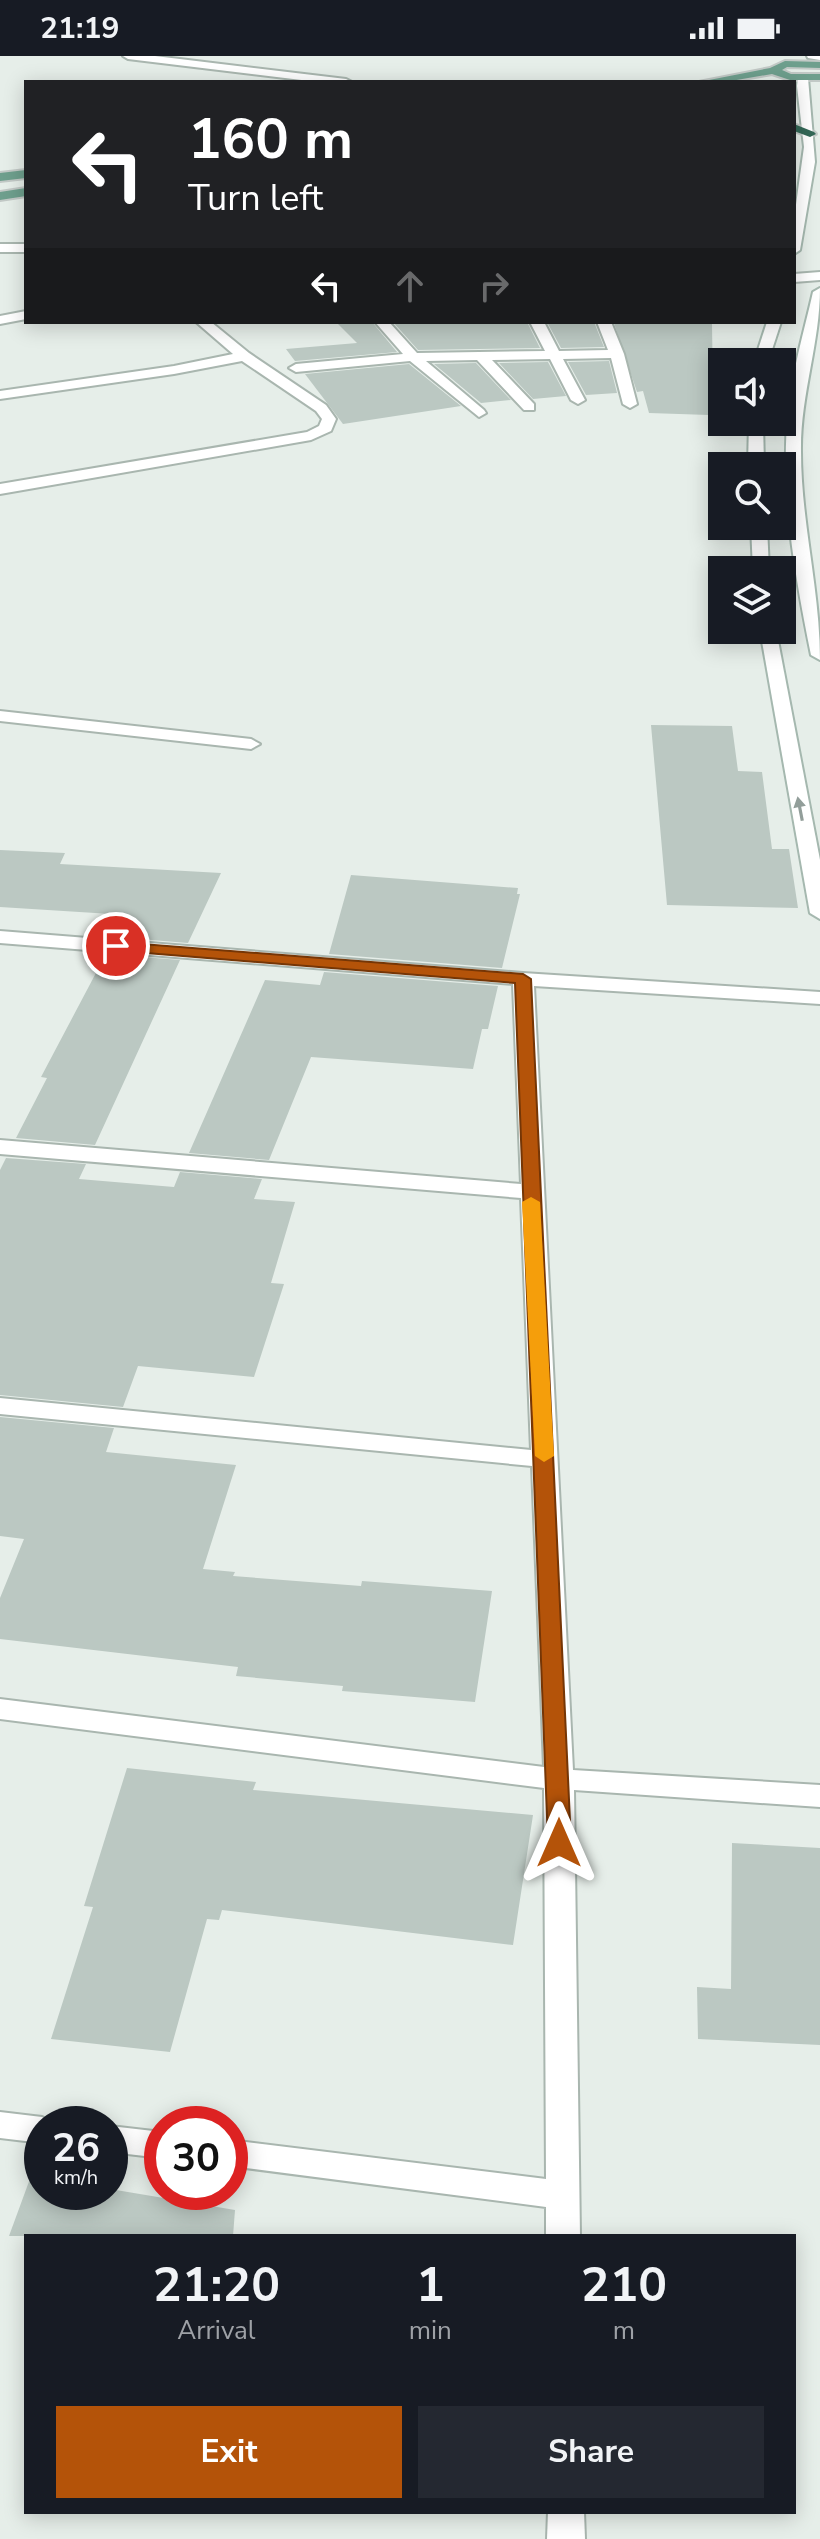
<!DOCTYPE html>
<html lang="en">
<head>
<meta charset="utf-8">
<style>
	body { margin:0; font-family:"Nunito Sans",sans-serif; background:#242831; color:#f1f3f6; height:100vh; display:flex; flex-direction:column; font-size:30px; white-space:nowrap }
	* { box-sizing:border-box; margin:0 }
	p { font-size:26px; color:#9ea1a6 }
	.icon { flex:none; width:44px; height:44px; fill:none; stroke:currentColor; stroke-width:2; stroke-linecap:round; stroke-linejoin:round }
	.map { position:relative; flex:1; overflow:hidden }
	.side { position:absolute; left:24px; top:2178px; width:772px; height:280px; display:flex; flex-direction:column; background:#171b24; border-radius:0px; box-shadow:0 4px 20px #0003 }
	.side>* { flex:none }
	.top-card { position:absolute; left:24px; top:24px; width:772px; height:244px; border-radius:0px; box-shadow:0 4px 20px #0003; background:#202124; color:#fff; overflow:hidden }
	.tools { position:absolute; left:708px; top:292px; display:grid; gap:16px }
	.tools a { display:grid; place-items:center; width:88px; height:88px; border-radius:0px; background:#171b24; box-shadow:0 4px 20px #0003; font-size:40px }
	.speed { position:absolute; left:24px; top:2050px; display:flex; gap:16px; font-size:40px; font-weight:700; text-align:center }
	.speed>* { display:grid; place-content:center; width:104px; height:104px; border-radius:50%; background:#171b24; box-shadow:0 4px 20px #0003; line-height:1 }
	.speed small { font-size:20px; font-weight:400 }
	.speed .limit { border:12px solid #d22; background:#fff; color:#111 }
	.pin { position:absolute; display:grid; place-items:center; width:68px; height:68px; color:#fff; margin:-34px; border:4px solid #fff; border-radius:50%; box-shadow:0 2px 8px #0007 }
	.me { position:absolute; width:88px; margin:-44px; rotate:0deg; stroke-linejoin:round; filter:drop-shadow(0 0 6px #0008) }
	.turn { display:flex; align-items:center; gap:28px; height:168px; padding:0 32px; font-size:36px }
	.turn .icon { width:104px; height:104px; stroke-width:2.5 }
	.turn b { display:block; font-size:56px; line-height:68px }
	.lanes { display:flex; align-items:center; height:76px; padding:0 32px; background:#0003; justify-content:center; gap:40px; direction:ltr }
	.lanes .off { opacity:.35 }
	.eta { display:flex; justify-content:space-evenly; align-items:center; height:136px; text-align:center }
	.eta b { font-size:48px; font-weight:700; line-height:56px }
	.button { display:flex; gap:16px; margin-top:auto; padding:16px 32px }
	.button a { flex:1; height:92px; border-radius:0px; background:#b45309; color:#fff; font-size:32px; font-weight:700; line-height:92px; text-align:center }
	.button a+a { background:#242831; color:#f1f3f6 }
	.status { display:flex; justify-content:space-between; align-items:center; height:56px; padding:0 40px; background:#171b24; direction:ltr }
	.status svg { height:22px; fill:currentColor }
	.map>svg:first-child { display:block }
	.building { fill:#bbc8c2 }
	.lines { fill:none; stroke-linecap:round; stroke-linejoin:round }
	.street-casing { stroke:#a9b6af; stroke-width:4 }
	.secondary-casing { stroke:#a5b8af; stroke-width:4 }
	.primary-casing { stroke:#c2c9c6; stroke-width:4 }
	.highway-casing { stroke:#c2c9c6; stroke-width:4 }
	.street { fill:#fff; fill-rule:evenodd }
	.secondary { fill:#fff; fill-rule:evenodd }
	.primary { fill:#6e9f8d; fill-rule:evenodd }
	.highway { fill:#346857; fill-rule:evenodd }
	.oneway { fill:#929e9a }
	.route { fill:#b45309; stroke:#753606; stroke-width:2 }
	.slow { fill:#f59e0b }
</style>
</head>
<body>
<div class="status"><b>21:19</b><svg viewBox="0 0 49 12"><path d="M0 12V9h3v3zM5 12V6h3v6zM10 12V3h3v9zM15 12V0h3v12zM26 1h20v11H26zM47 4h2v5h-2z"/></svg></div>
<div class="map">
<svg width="820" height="2483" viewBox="0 0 820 2483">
	<rect width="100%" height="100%" fill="#e6eee9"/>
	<g class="building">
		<polygon points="336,266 372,266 397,296 295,305 286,293 357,287"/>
		<polygon points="393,266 527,266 540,292 418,294"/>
		<polygon points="547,266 594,266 604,291 561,292"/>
		<polygon points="614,267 712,268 713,336 713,345 709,345 709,359 649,357 643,335 637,336"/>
		<polygon points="609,305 617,337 586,339 568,306"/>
		<polygon points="548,306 566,340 533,343 499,307"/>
		<polygon points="476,307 511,344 481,347 434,308"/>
		<polygon points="409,308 461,350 343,368 305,318"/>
		<polygon points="651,669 732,670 738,715 762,716 772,793 789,793 798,852 667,849"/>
		<polygon points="0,794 65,797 60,808 221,817 188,887 115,881 127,859 0,851"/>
		<polygon points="351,819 518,832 517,838 520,838 502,912 329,898"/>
		<polygon points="106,898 180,904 95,1089 16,1082 47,1022 41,1021"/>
		<polygon points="324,916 498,930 488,973 482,973 473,1013 311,1001 269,1104 189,1097 265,924 320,929"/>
		<polygon points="6,1102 86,1108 79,1123 174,1131 180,1116 262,1123 254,1143 295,1146 271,1227 284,1228 254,1321 138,1310 123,1351 0,1339 0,1114"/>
		<polygon points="0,1361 114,1372 106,1396 236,1409 203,1513 235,1516 233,1520 361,1530 362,1525 492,1535 475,1646 342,1635 343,1630 236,1620 238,1611 0,1583 0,1542 24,1483 0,1480"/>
		<polygon points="127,1712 256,1726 253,1734 533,1759 513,1889 222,1854 219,1864 207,1863 170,1996 51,1983 93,1851 84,1850"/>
		<polygon points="732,1787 820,1792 820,1989 698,1983 697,1931 731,1933"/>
		<polygon points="31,2120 42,2122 42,2136 110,2136 110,2133 235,2154 233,2180 9,2180"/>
	</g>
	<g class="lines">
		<defs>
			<g id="street">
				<polygon points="123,0 155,0 346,23 352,26 318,26 128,3"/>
				<polygon points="807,0 820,0 820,4 808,2"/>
				<rect x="0" y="188" width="26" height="8"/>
				<polygon points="820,216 820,224 794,226 794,218"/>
				<polygon points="26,255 26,263 0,268 0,260"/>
				<polygon points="196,266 211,266 249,297 326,349 336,363 331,375 311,384 0,438 0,428 307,376 319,370 322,363 316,355 242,305 174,318 0,343 0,335 174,310 233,298"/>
				<polygon points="375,266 389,266 417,297 545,295 530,266 544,266 559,295 608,294 597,266 611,266 624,298 637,348 630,352 623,348 611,302 563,303 585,344 578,348 571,344 550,303 492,304 534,348 534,354 524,354 477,304 426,305 484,354 486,357 479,361 410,305 296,316 289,312 296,308 403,298"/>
				<polygon points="0,655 251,683 260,688 251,693 0,665"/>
				<polygon points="0,875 523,917 820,936 820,948 534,930 573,1714 820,1729 820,1751 574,1734 580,2180 546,2180 546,2151 230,2110 230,2084 546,2123 544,1732 0,1663 0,1643 544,1711 532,1410 0,1358 0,1342 531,1394 521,1142 0,1098 0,1084 521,1128 513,928 0,887"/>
				<polygon points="0,2056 42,2061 55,2068 42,2068 42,2087 0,2082"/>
				<polygon points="110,2070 162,2076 162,2102 110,2096"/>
				<polygon points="548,2456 584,2456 585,2483 547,2483"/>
			</g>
			<g id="secondary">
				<polygon points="803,19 808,22 815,106 800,194 794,198 794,163 804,91 797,30 798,22"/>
				<path d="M820 232C820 288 800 340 801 396 801 466 820 534 820 604L811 599C795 520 780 437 788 356 792 315 804 276 813 236Z"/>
				<polygon points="767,266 781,266 768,306 754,306"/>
				<polygon points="749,366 763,366 764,410 748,410"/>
				<polygon points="751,470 767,470 769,514 753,514"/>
				<polygon points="760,574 776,574 820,804 820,863 810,857"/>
			</g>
			<g id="primary">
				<polygon points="785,5 820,6 820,12 787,11 782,14 791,18 820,18 820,24 790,24 772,18 725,26 699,26 770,12"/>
				<polygon points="26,114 26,122 0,125 0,117"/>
				<polygon points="26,132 26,140 0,144 0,136"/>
			</g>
			<polygon id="highway" points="794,68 814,76 816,78 810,81 794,75"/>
		</defs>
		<use href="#street" class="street-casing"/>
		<use href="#secondary" class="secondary-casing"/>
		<use href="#primary" class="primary-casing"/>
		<use href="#highway" class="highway-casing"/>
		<use href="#street" class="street"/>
		<use href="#secondary" class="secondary"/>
		<use href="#primary" class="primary"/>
		<use href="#highway" class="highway"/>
	</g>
	<defs><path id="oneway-solid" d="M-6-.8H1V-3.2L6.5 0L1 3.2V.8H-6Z" transform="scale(2)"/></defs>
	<use class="oneway" href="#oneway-solid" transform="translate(800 753) rotate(-101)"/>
	<polygon class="route" points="116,886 523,918 531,923 571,1787 567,1793 559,1795 551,1793 548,1787 515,927 110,894 108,890"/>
	<polygon class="slow" points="531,1141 540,1146 554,1400 544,1406 535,1400 522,1146"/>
</svg>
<div class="tools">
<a><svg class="icon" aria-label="sound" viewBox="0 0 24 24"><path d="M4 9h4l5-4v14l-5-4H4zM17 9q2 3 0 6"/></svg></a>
<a><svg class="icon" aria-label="search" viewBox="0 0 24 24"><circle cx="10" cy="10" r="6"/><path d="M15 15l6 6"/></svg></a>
<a><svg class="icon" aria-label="layers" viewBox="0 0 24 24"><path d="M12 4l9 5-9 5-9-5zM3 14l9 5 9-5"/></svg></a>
</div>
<div class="speed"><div>26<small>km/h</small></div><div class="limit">30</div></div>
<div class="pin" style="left:116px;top:890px;background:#d93025"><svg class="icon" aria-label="arrive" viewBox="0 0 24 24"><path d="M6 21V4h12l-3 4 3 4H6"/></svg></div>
<svg class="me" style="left:559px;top:1787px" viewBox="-20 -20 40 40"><path d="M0-17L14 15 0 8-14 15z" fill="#b45309" stroke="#fff" stroke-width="4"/></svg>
<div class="top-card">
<div class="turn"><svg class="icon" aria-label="left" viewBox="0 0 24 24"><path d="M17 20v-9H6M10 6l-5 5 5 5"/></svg><div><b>160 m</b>Turn left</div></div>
<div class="lanes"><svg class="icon" aria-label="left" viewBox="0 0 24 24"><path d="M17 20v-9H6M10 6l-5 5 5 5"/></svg><svg class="icon off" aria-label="ahead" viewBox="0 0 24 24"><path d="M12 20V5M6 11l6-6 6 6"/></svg><svg class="icon off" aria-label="right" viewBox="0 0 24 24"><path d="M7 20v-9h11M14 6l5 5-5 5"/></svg></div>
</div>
<section class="side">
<div class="eta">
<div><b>21:20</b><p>Arrival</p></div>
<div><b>1</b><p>min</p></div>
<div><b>210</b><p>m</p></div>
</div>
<div class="button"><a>Exit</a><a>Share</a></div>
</section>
</div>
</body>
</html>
